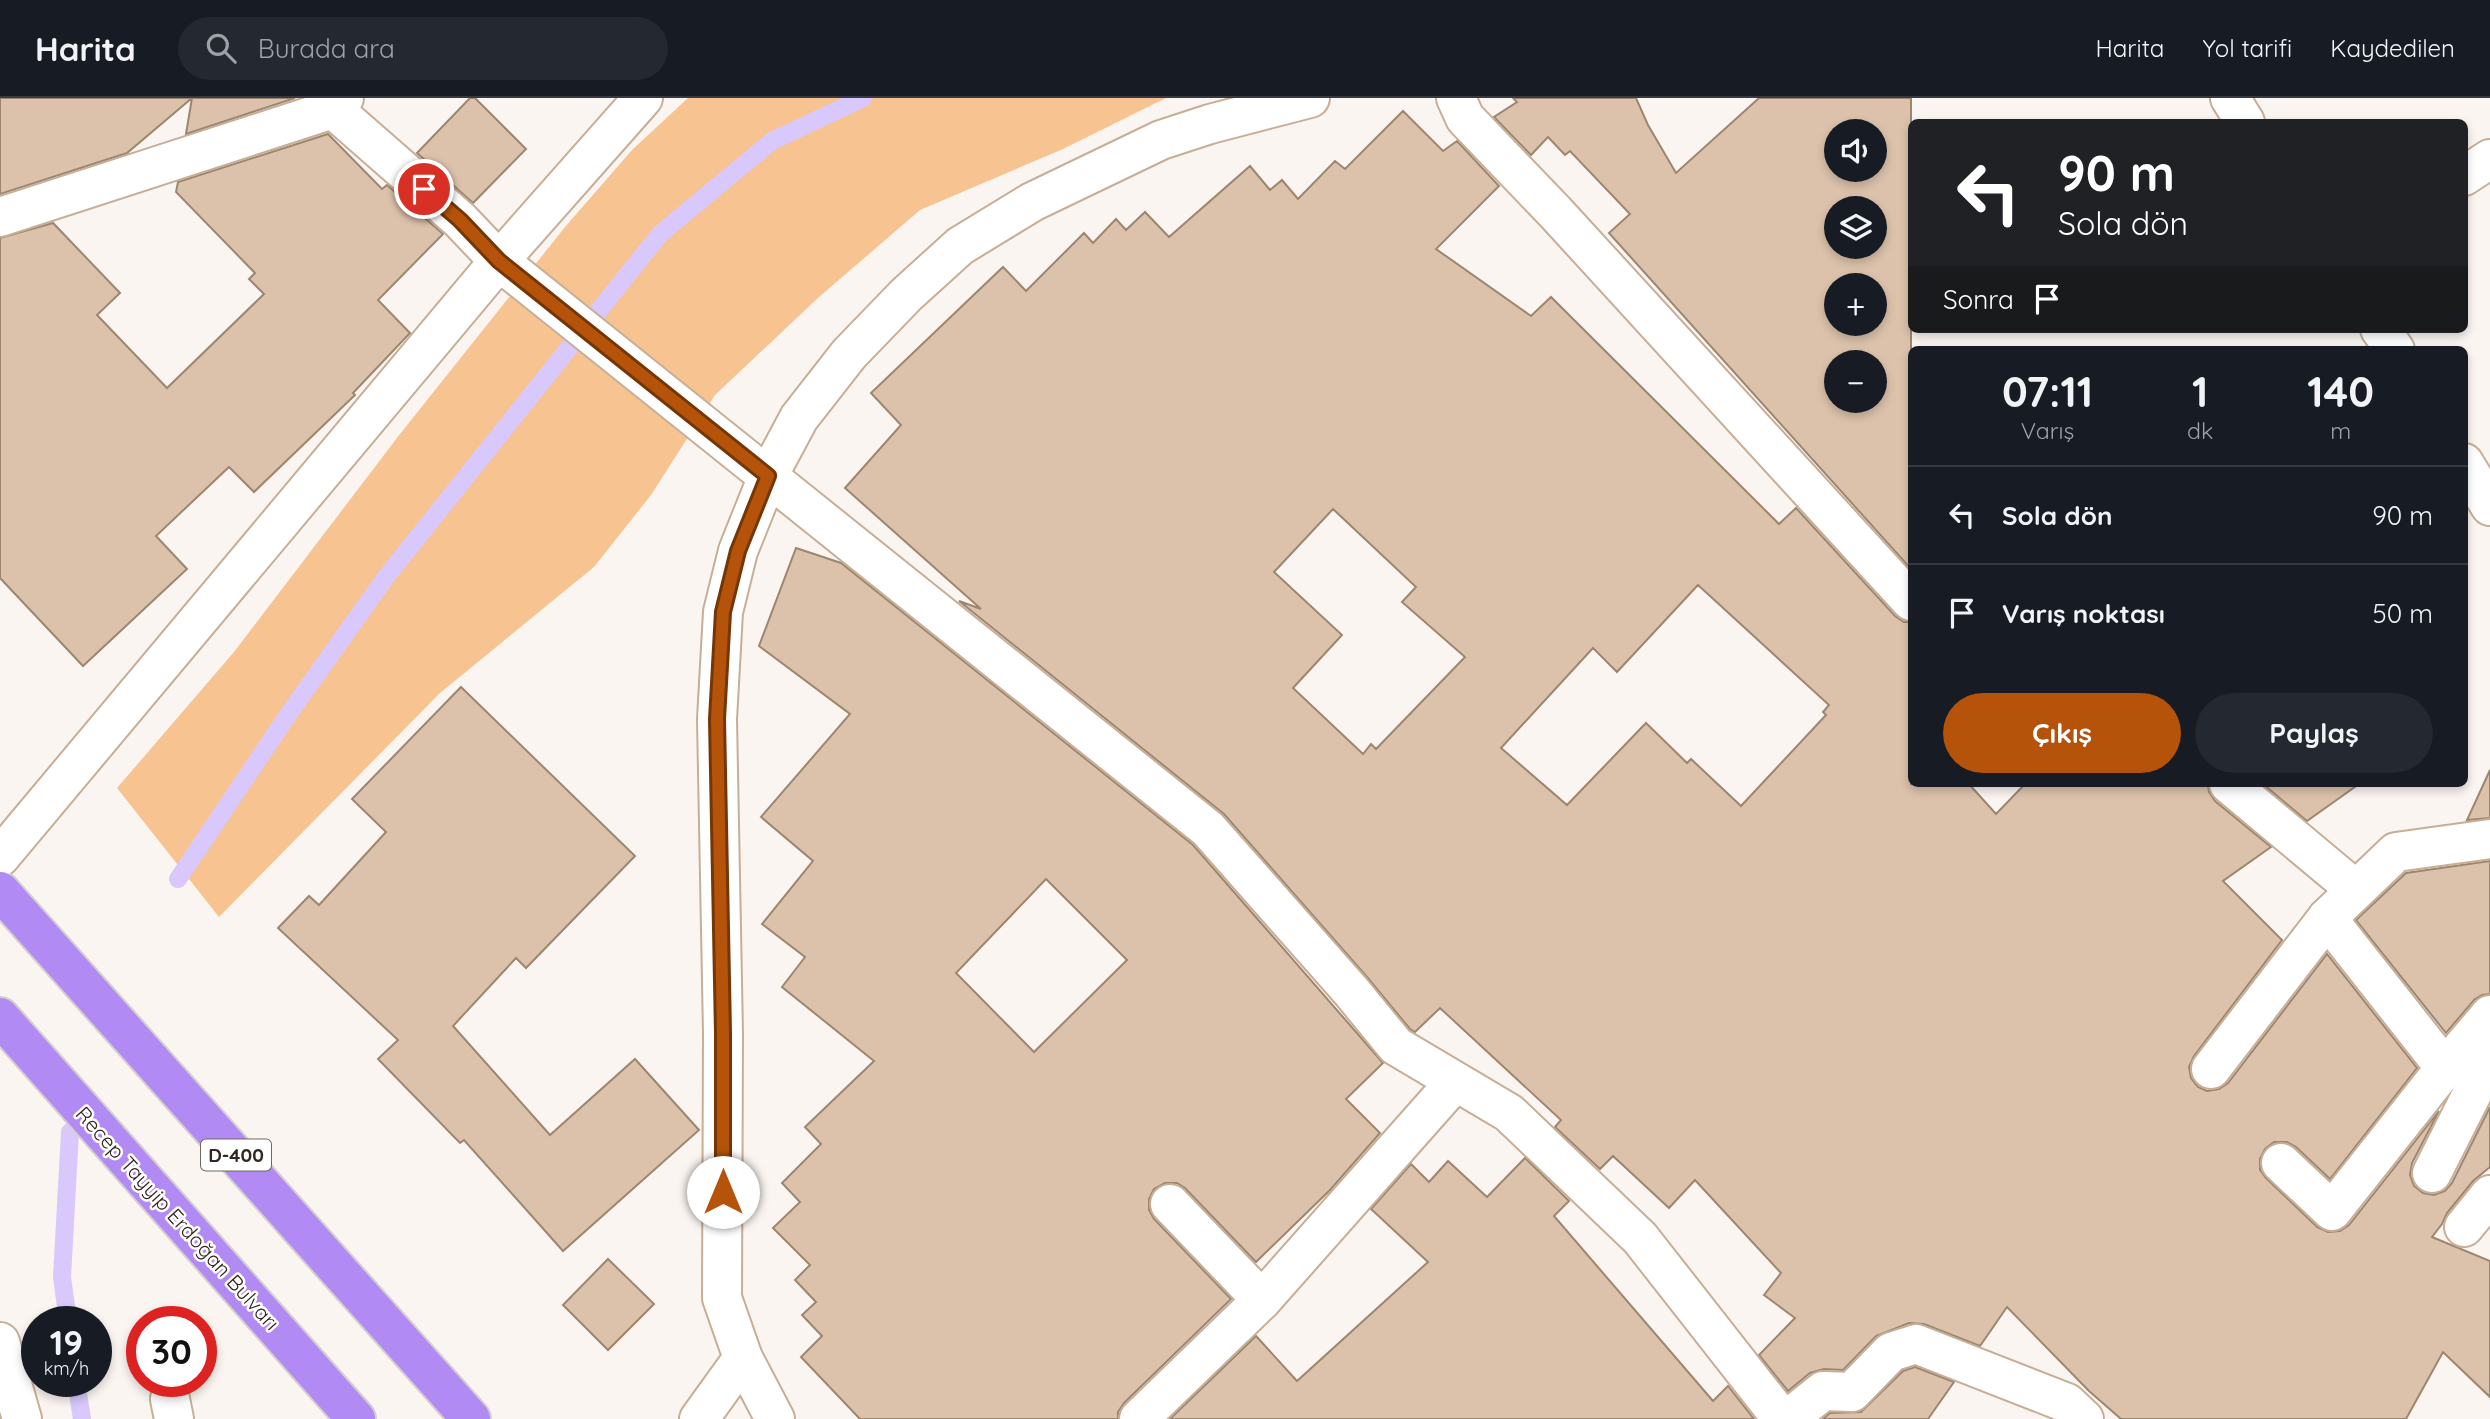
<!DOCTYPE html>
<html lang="tr">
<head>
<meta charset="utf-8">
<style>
	body { margin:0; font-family:Quicksand,sans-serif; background:#242831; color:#f1f3f6; height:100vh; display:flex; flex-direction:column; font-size:26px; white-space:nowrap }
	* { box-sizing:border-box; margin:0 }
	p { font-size:23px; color:#9ea1a6 }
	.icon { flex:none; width:38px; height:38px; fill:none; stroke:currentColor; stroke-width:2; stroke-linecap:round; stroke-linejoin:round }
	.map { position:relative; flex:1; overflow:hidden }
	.drawer { position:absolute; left:1908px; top:248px; width:560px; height:441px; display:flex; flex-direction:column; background:#171b24; border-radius:10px; box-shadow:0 4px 10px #0003 }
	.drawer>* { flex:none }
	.banner { position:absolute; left:1908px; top:21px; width:560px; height:214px; border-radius:10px; box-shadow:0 4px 10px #0003; background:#202124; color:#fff; overflow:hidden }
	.fabs { position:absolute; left:1824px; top:21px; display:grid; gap:14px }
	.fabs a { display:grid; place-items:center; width:63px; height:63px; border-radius:50%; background:#171b24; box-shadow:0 4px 10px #0003; font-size:35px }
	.speed { position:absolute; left:21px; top:1208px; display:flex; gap:14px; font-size:35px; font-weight:700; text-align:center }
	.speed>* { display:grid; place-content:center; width:91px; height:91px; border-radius:50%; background:#171b24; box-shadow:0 4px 10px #0003; line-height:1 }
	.speed small { font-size:18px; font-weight:400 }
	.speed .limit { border:10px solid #d22; background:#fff; color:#111 }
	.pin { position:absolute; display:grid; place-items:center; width:60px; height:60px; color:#fff; margin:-30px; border:4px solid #fff; border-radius:50%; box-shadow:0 2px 7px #0007 }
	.me { position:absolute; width:77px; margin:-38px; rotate:0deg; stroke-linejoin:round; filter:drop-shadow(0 0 5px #0008) }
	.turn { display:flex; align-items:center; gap:24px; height:147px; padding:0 35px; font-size:32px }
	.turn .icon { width:91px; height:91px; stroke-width:2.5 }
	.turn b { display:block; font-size:49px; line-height:60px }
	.then { display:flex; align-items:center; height:66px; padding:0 35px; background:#0003; gap:14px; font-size:26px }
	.eta { display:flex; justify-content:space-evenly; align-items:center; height:119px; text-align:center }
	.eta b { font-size:42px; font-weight:800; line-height:49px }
	.action { display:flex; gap:14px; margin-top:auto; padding:14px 35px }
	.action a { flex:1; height:80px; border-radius:42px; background:#b45309; color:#fff; font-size:28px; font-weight:800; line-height:80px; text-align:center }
	.action a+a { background:#242831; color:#f1f3f6 }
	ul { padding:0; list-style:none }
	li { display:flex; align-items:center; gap:21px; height:98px; padding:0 35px; border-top:2px solid #363941 }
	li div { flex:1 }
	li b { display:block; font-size:26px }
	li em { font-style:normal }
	header { display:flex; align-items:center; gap:42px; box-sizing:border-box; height:98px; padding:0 35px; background:#171b24; border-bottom:2px solid #363941 }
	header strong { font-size:33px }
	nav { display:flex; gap:38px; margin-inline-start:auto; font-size:24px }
	.search { width:490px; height:63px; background:#242831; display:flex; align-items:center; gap:18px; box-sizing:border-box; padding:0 24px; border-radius:38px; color:#9ea1a6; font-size:26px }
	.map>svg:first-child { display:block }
	.green { fill:#f7c390 }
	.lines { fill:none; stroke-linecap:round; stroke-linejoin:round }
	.stream { stroke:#d8c8fc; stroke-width:18 }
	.building { fill:#dcc2ab; stroke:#9d866f; stroke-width:2; fill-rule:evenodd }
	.minor-casing { stroke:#c7ae97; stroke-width:42 }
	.highway-casing { stroke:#d2d0ce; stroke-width:42 }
	.minor { stroke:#fff; stroke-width:38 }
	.highway { stroke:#b18bf3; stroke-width:38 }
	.route-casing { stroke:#753606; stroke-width:18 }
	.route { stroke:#b45309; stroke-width:12 }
	.labels { text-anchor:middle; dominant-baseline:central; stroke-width:5; stroke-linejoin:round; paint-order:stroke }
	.shield { fill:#fff; stroke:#706862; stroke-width:2 }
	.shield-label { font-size:19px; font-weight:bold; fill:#32281f }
	.street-label { font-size:21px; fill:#32281f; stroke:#fff }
</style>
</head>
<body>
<header>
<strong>Harita</strong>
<div class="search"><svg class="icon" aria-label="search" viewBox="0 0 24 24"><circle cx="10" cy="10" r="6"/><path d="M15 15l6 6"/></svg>Burada ara</div>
<nav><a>Harita</a><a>Yol tarifi</a><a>Kaydedilen</a></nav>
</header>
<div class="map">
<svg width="2490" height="1321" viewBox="0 0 2490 1321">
	<rect width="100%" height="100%" fill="#fbf5f1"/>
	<polygon class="green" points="688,0 1166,0 1063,51 920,112 819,199 715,297 651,397 594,469 440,595 219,819 117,690 234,554 400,336 565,129 632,52"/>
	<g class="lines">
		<g class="stream">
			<polyline points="178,781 290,614 386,479 660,136 772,43 863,0"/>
			<polyline points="68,1223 62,1179 70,1034"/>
			<polyline points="76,1283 82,1321"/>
		</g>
	</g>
	<g class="building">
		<polygon points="0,0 295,0 186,36 192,0 127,55 0,96"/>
		<polygon points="470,0 475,0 526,51 473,105 417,55"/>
		<path d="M1513 0H1636L1648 27 1676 75 1759 0H1911V471L1609 135 1630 116 1570 53 1565 57 1548 39 1531 57 1494 19 1517 4ZM1836 33H1874V72H1836ZM1836 110H1874V149H1836ZM1836 187H1874V226H1836ZM1836 264H1874V303H1836Z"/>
		<path d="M1403 13 1443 53 1457 43 1499 88 1436 151 1531 218 1551 199 1779 426 1796 410 1895 518 1904 524H1911V686H1969L1996 716 2025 686H2208L2209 694 2215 703 2271 749 2223 783 2282 842 2194 958 2189 969 2191 980 2198 989 2207 993 2219 991 2228 985 2327 856 2417 970 2330 1081 2296 1049 2287 1044H2274L2265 1051 2260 1061V1072L2266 1080 2317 1129 2328 1134 2340 1133 2349 1127 2439 1013 2412 1065 2410 1077 2414 1088 2423 1095 2434 1097 2445 1093 2452 1085 2490 1009V1069L2473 1083 2447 1115 2442 1126 2432 1139 2490 1163V1299L2443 1254 2406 1321H2121L2089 1293 2007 1209 1980 1248 1924 1226 1909 1225 1876 1238 1843 1272 1824 1271 1810 1275 1788 1293 1759 1257 1795 1220 1764 1197 1781 1175 1695 1082 1669 1110 1613 1058 1600 1071 1555 1029 1561 1022 1440 910 1415 934 1410 931 1367 879 1224 716 959 503 981 511 845 390 901 327 871 295 1003 169 1026 193 1084 135 1093 145 1116 121 1126 132 1145 114 1169 139 1250 68 1270 92 1282 82 1298 101 1335 63 1345 71ZM1333 411 1416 489 1402 504 1465 559 1376 651 1371 646 1363 656 1293 590 1342 537 1274 474ZM1698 487 1829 607 1823 614 1826 617 1741 708 1691 661 1687 665 1646 625 1567 707 1501 650 1593 550 1617 574Z"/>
		<polygon points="328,36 382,91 387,87 443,136 378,202 410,235 353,295 355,297 254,394 229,369 156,438 187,471 83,568 0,480 0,140 53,125 120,195 97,217 167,290 264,196 249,181 255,175 176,94 178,84"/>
		<path d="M796 450 841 465 1193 747 1383 965 1346 1001 1380 1035 1330 1092 1256 1164 1185 1090 1177 1085H1165L1154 1091 1149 1101V1112L1154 1121 1231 1201 1124 1305 1118 1314V1321H860L801 1259 822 1238 802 1217 816 1204 795 1182 810 1167 773 1130 800 1104 782 1085 821 1046 805 1029 874 963 782 889 805 859 762 826 813 763 761 719 850 616 759 548ZM1046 781 1127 862 1034 954 956 875Z"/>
		<polygon points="461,589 635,758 526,870 516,860 453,928 550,1037 635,961 699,1032 563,1153 464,1042 460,1045 378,961 398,942 278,830 309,798 319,807 386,734 352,701"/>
		<polygon points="2490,672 2490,720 2467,722"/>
		<polygon points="2263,686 2359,686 2307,723"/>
		<polygon points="2490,763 2490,896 2482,897 2474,902 2446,935 2356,822 2406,775"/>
		<polygon points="1525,1060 1569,1103 1554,1118 1713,1303 1728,1288 1754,1321 1170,1321 1256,1238 1297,1283 1428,1164 1371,1111 1411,1066 1429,1084 1448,1063 1487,1099"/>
		<polygon points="608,1161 654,1206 608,1252 563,1207"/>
		<polygon points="1915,1269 1954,1284 1928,1321 1823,1321 1830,1315 1861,1314 1903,1273"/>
	</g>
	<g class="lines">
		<defs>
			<g id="minor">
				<polyline points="1456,0 1465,20 1556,115 1911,503"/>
				<polyline points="2230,0 2245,24"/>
				<polyline points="333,11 460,122 499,163 1208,731 1351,893 1396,948 1509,1015 1640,1140 1782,1321"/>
				<polyline points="2464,78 2490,61"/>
				<polyline points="0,119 333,11 344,0"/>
				<polyline points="2380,231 2395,252"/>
				<polyline points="2464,365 2490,408"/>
				<polyline points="2229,686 2356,792"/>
				<polyline points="0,759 499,163 643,0"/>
				<polyline points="2327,820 2445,970 2490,917"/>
				<polyline points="2211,971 2327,820 2396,754 2490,741"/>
				<polyline points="2281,1065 2332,1113 2445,970"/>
				<polyline points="2432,1075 2490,960"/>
				<polyline points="1170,1106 1262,1202"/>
				<polyline points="2464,1129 2490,1097"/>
				<polyline points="0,1244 22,1321"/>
				<polyline points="743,1260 775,1321"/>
				<polyline points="170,1301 174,1321"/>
				<polyline points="699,1321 743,1260 722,1200 723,936 717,621 723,514 738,453 768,378 799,320 849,256 906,197 960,148 1032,104 1161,42 1210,26 1310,0"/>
				<polyline points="1139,1321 1262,1202 1455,984"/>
				<polyline points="1788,1321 1823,1293 1852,1294 1891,1254 1916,1246 2067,1305 2084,1321"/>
			</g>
			<g id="highway">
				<polyline points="0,793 471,1321"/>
				<polyline points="0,919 356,1321"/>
			</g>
		</defs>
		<use href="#minor" class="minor-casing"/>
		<use href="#highway" class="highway-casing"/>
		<use href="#minor" class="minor"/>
		<use href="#highway" class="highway"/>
	</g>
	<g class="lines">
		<defs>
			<polyline id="route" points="424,91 460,122 499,163 768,378 738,453 723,514 717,621 723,936 723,1094"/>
		</defs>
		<use href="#route" class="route-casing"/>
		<use href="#route" class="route"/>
	</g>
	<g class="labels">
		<rect class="shield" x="201" y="1041.5" width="70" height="31" rx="5"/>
		<g class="shield-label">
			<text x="236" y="1057">D-400</text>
		</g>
		<g class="street-label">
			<text transform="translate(178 1120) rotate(48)">Recep Tayyip Erdoğan Bulvarı</text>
		</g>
	</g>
</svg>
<div class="fabs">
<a><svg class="icon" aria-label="sound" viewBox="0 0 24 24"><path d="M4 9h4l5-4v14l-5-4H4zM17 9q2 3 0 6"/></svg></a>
<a><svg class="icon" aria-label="layers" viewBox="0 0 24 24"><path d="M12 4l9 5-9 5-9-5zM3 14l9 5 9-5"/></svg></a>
<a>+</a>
<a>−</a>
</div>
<div class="speed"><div>19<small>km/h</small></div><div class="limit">30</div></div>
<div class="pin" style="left:424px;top:91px;background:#d93025"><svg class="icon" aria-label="arrive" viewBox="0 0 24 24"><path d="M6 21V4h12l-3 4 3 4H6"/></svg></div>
<svg class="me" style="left:723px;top:1094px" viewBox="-20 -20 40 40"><circle r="19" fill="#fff"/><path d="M0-13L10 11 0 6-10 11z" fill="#b45309"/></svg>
<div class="banner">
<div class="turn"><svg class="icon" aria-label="left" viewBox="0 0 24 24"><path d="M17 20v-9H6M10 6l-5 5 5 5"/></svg><div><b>90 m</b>Sola dön</div></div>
<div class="then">Sonra<svg class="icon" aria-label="arrive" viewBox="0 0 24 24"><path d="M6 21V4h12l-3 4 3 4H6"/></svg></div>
</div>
<section class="drawer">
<div class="eta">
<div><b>07:11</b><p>Varış</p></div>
<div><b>1</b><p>dk</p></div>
<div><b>140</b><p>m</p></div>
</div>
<ul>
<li><svg class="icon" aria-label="left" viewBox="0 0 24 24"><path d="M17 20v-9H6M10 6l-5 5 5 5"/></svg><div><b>Sola dön</b></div><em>90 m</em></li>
<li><svg class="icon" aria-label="arrive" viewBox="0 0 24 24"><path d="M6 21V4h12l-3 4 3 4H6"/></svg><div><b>Varış noktası</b></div><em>50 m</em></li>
</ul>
<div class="action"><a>Çıkış</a><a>Paylaş</a></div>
</section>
</div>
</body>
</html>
